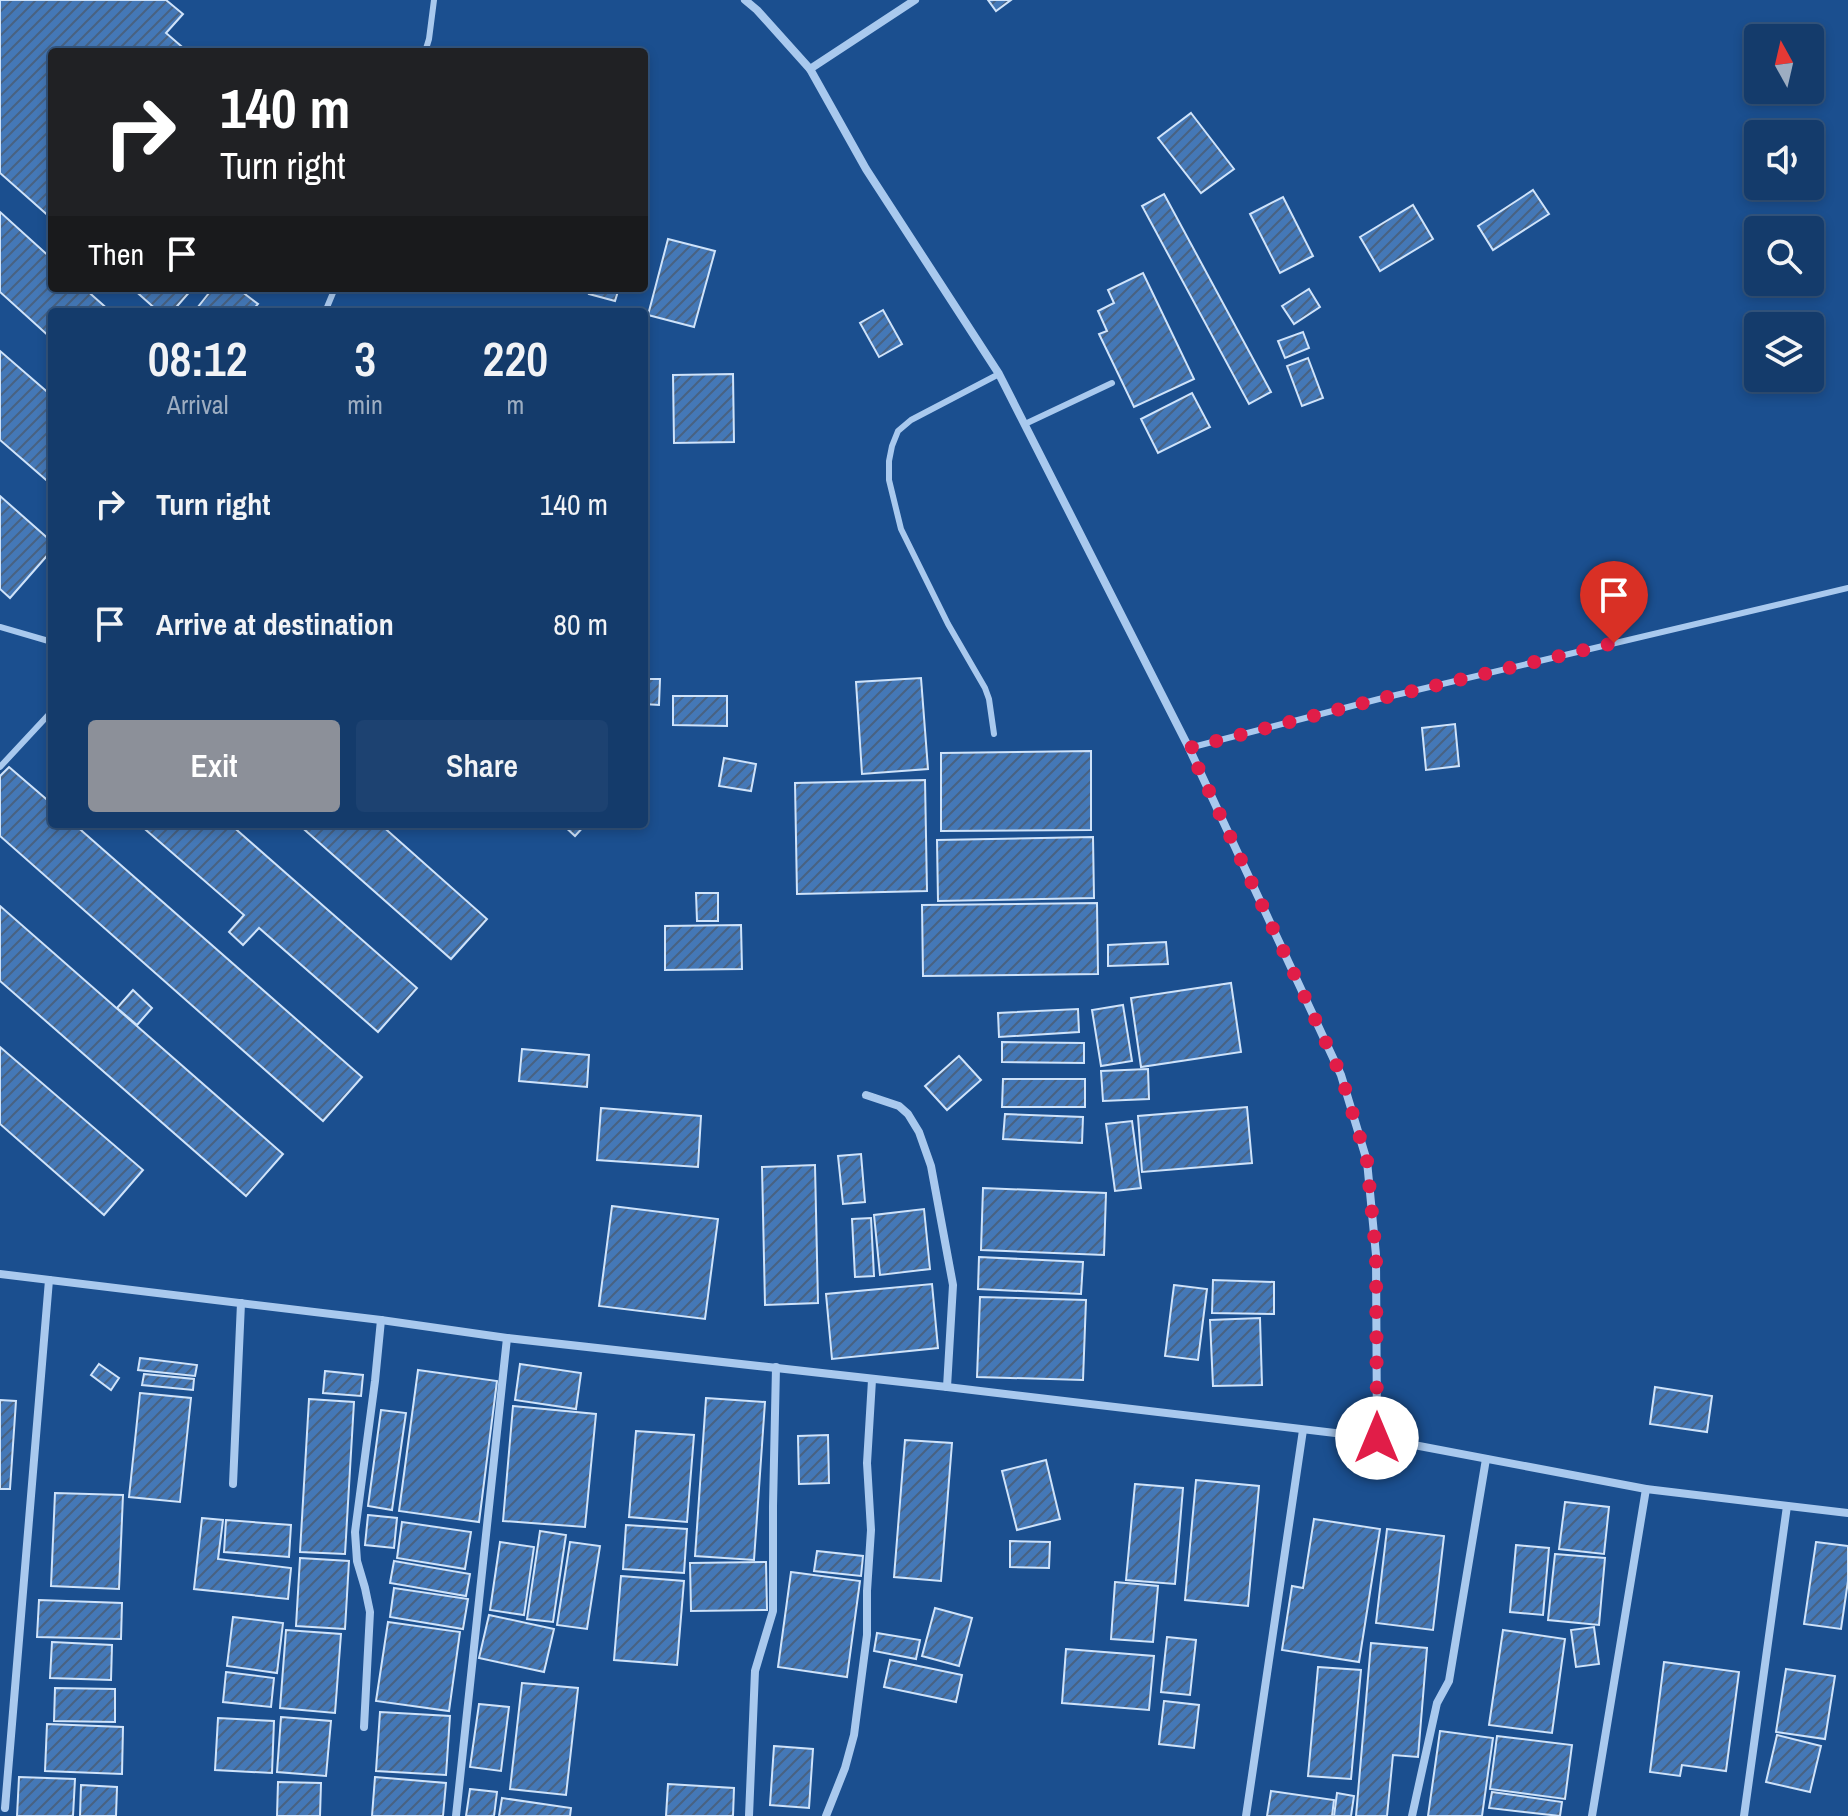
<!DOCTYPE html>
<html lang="en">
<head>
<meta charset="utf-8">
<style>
	body { margin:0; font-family:"Archivo Narrow",sans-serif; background:#1d4271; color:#f1f3f6; height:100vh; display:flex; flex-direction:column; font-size:30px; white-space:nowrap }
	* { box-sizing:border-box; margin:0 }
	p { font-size:26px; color:#9dadc1 }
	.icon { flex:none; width:44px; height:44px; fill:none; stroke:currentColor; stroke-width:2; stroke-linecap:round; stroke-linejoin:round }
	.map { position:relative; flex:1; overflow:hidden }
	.panel { position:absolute; left:48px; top:308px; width:600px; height:520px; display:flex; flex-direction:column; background:#143b6b; border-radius:8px; box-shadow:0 4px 12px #0003,0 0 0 2px #33557e }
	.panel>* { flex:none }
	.banner { position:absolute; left:48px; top:48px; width:600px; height:244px; border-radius:8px; box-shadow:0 4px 12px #0003,0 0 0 2px #33557e; background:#202124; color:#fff; overflow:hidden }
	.needle { width:52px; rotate:352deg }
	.tools { position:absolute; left:1744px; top:24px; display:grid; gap:16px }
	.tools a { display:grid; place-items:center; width:80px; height:80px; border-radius:8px; background:#143b6b; box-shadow:0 4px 12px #0003,0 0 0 2px #33557e; font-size:40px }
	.pin { position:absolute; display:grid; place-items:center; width:68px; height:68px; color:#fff; margin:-82px -34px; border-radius:50% 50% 50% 0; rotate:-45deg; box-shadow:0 0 8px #0007 }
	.pin .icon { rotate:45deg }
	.me { position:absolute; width:88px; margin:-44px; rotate:0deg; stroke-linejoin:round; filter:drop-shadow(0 0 6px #0008) }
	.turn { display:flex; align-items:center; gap:28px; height:168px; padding:0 40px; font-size:36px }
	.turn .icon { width:104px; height:104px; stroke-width:2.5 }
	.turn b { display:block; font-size:56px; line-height:68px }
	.then { display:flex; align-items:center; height:76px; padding:0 40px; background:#0003; gap:16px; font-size:30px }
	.eta { display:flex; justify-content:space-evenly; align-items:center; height:136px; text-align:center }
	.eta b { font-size:48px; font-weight:600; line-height:56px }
	.button { display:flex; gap:16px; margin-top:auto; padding:16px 40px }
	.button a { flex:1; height:92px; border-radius:8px; background:#8c9099; color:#fff; font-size:32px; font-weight:600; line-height:92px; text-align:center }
	.button a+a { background:#1d4271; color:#f1f3f6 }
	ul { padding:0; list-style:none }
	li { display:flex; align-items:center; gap:24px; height:120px; padding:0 40px }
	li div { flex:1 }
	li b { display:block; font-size:30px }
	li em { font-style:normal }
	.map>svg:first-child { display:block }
	.building { fill:url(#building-hatch); stroke:#cfe3fa; stroke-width:2 }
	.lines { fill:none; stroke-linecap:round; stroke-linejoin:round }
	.service { stroke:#a9c9ee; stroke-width:6 }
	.minor { stroke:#a9c9ee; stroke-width:8 }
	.route { stroke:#e11d48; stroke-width:14; stroke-dasharray:0 25.2 }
</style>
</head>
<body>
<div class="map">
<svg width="1848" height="1816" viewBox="0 0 1848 1816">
	<defs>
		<pattern id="building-hatch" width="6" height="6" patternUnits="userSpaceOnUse" patternTransform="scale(2)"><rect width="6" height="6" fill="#4478b7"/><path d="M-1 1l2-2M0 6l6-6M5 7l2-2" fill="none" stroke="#486282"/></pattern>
	</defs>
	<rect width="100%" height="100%" fill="#1b4f8f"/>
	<g class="building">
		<polygon points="0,0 166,0 183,14 166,33 188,52 52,52 52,219 0,173"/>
		<polygon points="988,0 1011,0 996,11"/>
		<polygon points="1191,113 1234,169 1201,193 1158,138"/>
		<polygon points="1533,190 1549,214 1493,250 1478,226"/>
		<polygon points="1164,194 1271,392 1249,404 1142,206"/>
		<polygon points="1283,197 1313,256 1280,273 1250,214"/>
		<polygon points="1413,205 1433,239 1380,271 1360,237"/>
		<polygon points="0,212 52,259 52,288 84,288 111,312 52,312 52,339 0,292"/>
		<polygon points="668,239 715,251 694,327 648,315"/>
		<polygon points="1143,273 1194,379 1134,407 1099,334 1107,331 1098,311 1114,303 1108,290"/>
		<polygon points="132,288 193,288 172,312 159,312"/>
		<polygon points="213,288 237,288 258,304 251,312 194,312"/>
		<polygon points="591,288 619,288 615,301 589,294"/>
		<polygon points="1309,289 1320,307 1294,324 1282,306"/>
		<polygon points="883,310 902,344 879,357 860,323"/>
		<polygon points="1303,332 1309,348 1285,358 1278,341"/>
		<polygon points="0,351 52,396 52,485 0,440"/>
		<polygon points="1308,358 1323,398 1302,406 1287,366"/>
		<polygon points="733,374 734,442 674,443 673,375"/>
		<polygon points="1192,393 1210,427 1158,453 1141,419"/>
		<polygon points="0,496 52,542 52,550 10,598 0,589"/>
		<polygon points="921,678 928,769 862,774 856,682"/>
		<polygon points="644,679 660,679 659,705 644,704"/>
		<polygon points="673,696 727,696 727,726 673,725"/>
		<polygon points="1455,724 1459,766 1426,770 1422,728"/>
		<polygon points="1091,751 1091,830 941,831 941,753"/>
		<polygon points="724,758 756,764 751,791 719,786"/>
		<polygon points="9,767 52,804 52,824 74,824 362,1077 323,1121 0,836 0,776"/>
		<polygon points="925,780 927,891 797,894 795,783"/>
		<polygon points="139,824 230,824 417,988 378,1032 259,928 243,945 229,932 244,915"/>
		<polygon points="298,824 380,824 487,919 451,959"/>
		<polygon points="562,824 586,824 575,836"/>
		<polygon points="1093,837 1094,898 938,901 937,840"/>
		<polygon points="696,893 718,893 718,921 697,921"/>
		<polygon points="1097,903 1098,974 923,976 922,905"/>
		<polygon points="0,906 283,1154 246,1196 0,981"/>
		<polygon points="741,925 742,969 665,970 665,926"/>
		<polygon points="1166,942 1168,964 1108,966 1108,945"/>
		<polygon points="1231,983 1241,1052 1141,1067 1131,998"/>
		<polygon points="133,990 152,1008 137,1025 117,1008"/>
		<polygon points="1123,1005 1132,1061 1101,1066 1092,1010"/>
		<polygon points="1078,1009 1079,1032 999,1037 998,1013"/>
		<polygon points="1002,1042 1084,1043 1084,1063 1002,1062"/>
		<polygon points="0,1047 143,1170 104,1215 0,1124"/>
		<polygon points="522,1049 589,1055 587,1087 519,1081"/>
		<polygon points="959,1056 981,1080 947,1110 925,1086"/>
		<polygon points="1148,1069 1149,1099 1103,1101 1101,1071"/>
		<polygon points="1003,1079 1085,1079 1085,1107 1002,1107"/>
		<polygon points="1247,1107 1252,1163 1142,1172 1138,1116"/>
		<polygon points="601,1108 701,1116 698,1167 597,1160"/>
		<polygon points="1005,1114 1083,1117 1082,1143 1003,1139"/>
		<polygon points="1132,1121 1141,1188 1115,1191 1106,1124"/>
		<polygon points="861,1154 865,1202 843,1204 838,1156"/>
		<polygon points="815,1165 818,1303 765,1305 762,1167"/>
		<polygon points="983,1188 1106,1193 1104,1255 981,1250"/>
		<polygon points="612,1206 718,1219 705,1319 599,1306"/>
		<polygon points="924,1209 930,1269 880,1275 874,1215"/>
		<polygon points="871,1218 874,1276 855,1277 852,1219"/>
		<polygon points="979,1257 1083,1262 1081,1294 978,1289"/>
		<polygon points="1213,1280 1274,1282 1274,1314 1212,1313"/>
		<polygon points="932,1284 938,1348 832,1359 826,1294"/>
		<polygon points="1174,1285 1207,1289 1198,1360 1165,1356"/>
		<polygon points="980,1297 1086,1300 1083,1380 977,1377"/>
		<polygon points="1260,1318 1262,1385 1213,1386 1210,1320"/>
		<polygon points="140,1358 197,1365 195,1376 138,1370"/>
		<polygon points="99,1364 119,1378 111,1390 91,1375"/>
		<polygon points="520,1364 581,1373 576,1409 515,1400"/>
		<polygon points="418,1370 497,1381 479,1522 399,1511"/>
		<polygon points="325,1371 363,1375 361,1396 323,1393"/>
		<polygon points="144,1374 194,1379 193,1390 142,1385"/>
		<polygon points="1655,1387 1712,1396 1707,1432 1650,1424"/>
		<polygon points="140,1393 191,1398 180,1502 129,1497"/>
		<polygon points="706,1398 765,1402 754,1560 695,1556"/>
		<polygon points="309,1399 354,1402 345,1554 300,1552"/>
		<polygon points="0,1400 16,1401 10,1489 0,1489"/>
		<polygon points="513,1406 596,1414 585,1527 503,1521"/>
		<polygon points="381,1410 406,1413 392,1510 368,1506"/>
		<polygon points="636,1431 694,1435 687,1522 629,1517"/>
		<polygon points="828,1435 829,1483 799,1484 798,1436"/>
		<polygon points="905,1440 952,1443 941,1581 894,1577"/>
		<polygon points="1046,1460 1060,1519 1017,1530 1002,1471"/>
		<polygon points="1196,1480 1259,1486 1248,1606 1185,1600"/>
		<polygon points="1135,1484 1183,1488 1175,1584 1126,1580"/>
		<polygon points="55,1493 123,1495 119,1589 51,1586"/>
		<polygon points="1565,1502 1609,1507 1604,1554 1559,1549"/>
		<polygon points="368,1515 397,1518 394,1548 365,1545"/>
		<polygon points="202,1518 223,1520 218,1559 291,1568 288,1599 194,1589"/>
		<polygon points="1314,1519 1380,1529 1359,1662 1282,1650 1292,1586 1303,1588"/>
		<polygon points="226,1520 291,1525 289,1557 224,1552"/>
		<polygon points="402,1522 471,1532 465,1569 397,1558"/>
		<polygon points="626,1525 687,1529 684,1573 623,1569"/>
		<polygon points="1387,1529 1444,1536 1433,1630 1376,1623"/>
		<polygon points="540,1531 566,1535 553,1622 527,1619"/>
		<polygon points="1010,1541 1050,1542 1049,1568 1010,1567"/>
		<polygon points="500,1542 534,1547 524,1615 490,1610"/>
		<polygon points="570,1542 600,1546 587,1629 557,1625"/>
		<polygon points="1816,1542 1848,1546 1848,1581 1841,1629 1804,1624"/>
		<polygon points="1516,1545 1549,1548 1543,1615 1510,1612"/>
		<polygon points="817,1551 863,1556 861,1576 814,1571"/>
		<polygon points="1555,1554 1605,1558 1599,1625 1548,1620"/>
		<polygon points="300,1558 349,1561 345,1629 296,1626"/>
		<polygon points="394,1561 470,1574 466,1596 390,1583"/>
		<polygon points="766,1562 767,1610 691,1611 690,1563"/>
		<polygon points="791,1572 860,1581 847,1677 778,1667"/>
		<polygon points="621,1576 684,1581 677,1665 614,1660"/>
		<polygon points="1115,1582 1158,1586 1153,1642 1111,1639"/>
		<polygon points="394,1588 468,1599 463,1629 390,1617"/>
		<polygon points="39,1600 122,1603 121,1639 37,1637"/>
		<polygon points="935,1608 972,1618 959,1666 922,1656"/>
		<polygon points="489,1615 554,1629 544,1672 479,1658"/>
		<polygon points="233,1617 283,1623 277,1673 227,1666"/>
		<polygon points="388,1622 460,1632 449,1711 376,1701"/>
		<polygon points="1594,1627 1599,1664 1576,1667 1571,1630"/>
		<polygon points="286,1630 341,1634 335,1713 280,1708"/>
		<polygon points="1503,1630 1565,1639 1552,1733 1489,1725"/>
		<polygon points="877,1633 920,1640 916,1659 874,1651"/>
		<polygon points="1167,1637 1196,1640 1190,1695 1161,1692"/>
		<polygon points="52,1642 112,1645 111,1680 50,1678"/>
		<polygon points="1371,1643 1427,1648 1418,1757 1393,1755 1387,1816 1356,1816"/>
		<polygon points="1066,1649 1154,1656 1149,1710 1062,1703"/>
		<polygon points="890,1660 962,1675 956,1702 884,1687"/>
		<polygon points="1664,1662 1739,1672 1726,1771 1682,1765 1680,1776 1650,1772"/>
		<polygon points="1318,1667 1361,1670 1351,1779 1308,1776"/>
		<polygon points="1786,1669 1835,1676 1825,1739 1776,1732"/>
		<polygon points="226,1672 274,1678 271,1707 223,1702"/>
		<polygon points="522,1683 578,1688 566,1795 510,1789"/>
		<polygon points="55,1688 115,1689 115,1722 54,1721"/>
		<polygon points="1164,1701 1199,1705 1194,1748 1159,1744"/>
		<polygon points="479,1704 509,1707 501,1771 470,1767"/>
		<polygon points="380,1712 450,1716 446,1775 376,1771"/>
		<polygon points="281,1717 331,1721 326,1776 277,1772"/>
		<polygon points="218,1718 274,1721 272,1773 215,1770"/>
		<polygon points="47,1724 123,1727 122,1774 45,1771"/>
		<polygon points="1440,1731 1493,1738 1482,1816 1428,1816"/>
		<polygon points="1777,1735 1821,1746 1810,1792 1766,1782"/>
		<polygon points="1497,1736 1572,1745 1565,1799 1490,1789"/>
		<polygon points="774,1746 813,1749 809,1808 770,1805"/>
		<polygon points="19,1777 75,1779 73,1816 17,1816"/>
		<polygon points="375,1777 446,1783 443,1816 372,1816"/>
		<polygon points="278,1782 321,1783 320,1816 277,1816"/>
		<polygon points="668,1784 734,1788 733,1816 666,1816"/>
		<polygon points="81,1785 117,1787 116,1816 80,1816"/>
		<polygon points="470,1789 497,1792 494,1816 466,1816"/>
		<polygon points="1271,1791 1334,1800 1332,1816 1267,1816"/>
		<polygon points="1492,1792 1562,1802 1560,1816 1489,1808"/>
		<polygon points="1337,1793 1354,1796 1351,1816 1334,1816"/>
		<polygon points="502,1798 571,1808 570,1816 499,1816"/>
	</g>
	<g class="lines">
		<g class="service">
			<polyline points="425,52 429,39 434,0"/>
			<polyline points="325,312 335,288"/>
			<polyline points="1025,424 1112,383"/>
			<polyline points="0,627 52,642"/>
			<polyline points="994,734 989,699 985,688 948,624 901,529 889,480 889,461 892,446 898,431 911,420 999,374"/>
			<polyline points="1189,748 1379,699 1848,588"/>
			<polyline points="0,767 52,711"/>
		</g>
		<g class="minor">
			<polyline points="745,0 757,10 810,69 866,169 999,374 1189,748 1341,1075 1367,1161 1376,1255 1377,1438"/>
			<polyline points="810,69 915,0"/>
			<polyline points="866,1095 899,1106 908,1114 919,1132 931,1166 953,1285 947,1387"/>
			<polyline points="0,1274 381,1320 507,1338 947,1387 1377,1438 1646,1489 1848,1513"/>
			<polyline points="233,1484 241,1303"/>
			<polyline points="364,1727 370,1612 365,1588 357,1561 355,1532 375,1381 381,1320"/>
			<polyline points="5,1808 49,1280"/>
			<polyline points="456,1816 507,1338"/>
			<polyline points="749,1816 755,1671 773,1611 773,1506 776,1367"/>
			<polyline points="826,1816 845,1768 854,1735 867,1635 867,1591 871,1530 867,1463 872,1380"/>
			<polyline points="1246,1816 1303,1430"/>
			<polyline points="1412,1816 1437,1703 1449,1681 1486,1459"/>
			<polyline points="1592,1816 1646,1489"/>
			<polyline points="1744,1816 1787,1506"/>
		</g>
	</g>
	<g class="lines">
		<polyline class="route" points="1377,1438 1376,1255 1367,1161 1341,1075 1189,748 1379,699 1614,643"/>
	</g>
</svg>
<div class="tools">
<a><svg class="needle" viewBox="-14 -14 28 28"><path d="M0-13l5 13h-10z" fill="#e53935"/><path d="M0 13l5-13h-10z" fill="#9dadc1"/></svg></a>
<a><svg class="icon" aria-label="sound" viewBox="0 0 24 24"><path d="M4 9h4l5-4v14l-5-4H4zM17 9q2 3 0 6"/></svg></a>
<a><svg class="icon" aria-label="search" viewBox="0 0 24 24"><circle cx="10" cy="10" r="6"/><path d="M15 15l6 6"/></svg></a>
<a><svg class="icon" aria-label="layers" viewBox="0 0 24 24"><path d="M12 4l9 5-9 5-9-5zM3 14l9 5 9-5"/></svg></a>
</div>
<div class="pin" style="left:1614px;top:643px;background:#d93025"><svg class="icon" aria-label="arrive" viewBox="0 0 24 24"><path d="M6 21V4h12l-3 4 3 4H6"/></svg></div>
<svg class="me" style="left:1377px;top:1438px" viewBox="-20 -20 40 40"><circle r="19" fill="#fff"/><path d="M0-13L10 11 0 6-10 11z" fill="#e11d48"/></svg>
<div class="banner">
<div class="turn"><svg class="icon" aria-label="right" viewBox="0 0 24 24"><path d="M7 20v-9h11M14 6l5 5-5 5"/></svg><div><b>140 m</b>Turn right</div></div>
<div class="then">Then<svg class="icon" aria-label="arrive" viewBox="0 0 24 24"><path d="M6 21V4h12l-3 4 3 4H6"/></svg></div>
</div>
<section class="panel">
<div class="eta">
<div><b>08:12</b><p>Arrival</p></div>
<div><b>3</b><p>min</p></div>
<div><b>220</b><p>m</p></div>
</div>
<ul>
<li><svg class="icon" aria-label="right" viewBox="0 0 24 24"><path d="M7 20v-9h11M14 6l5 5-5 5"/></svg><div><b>Turn right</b></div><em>140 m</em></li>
<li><svg class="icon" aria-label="arrive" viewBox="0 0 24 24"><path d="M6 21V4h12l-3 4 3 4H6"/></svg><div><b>Arrive at destination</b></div><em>80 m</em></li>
</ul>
<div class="button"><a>Exit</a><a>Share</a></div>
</section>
</div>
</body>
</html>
